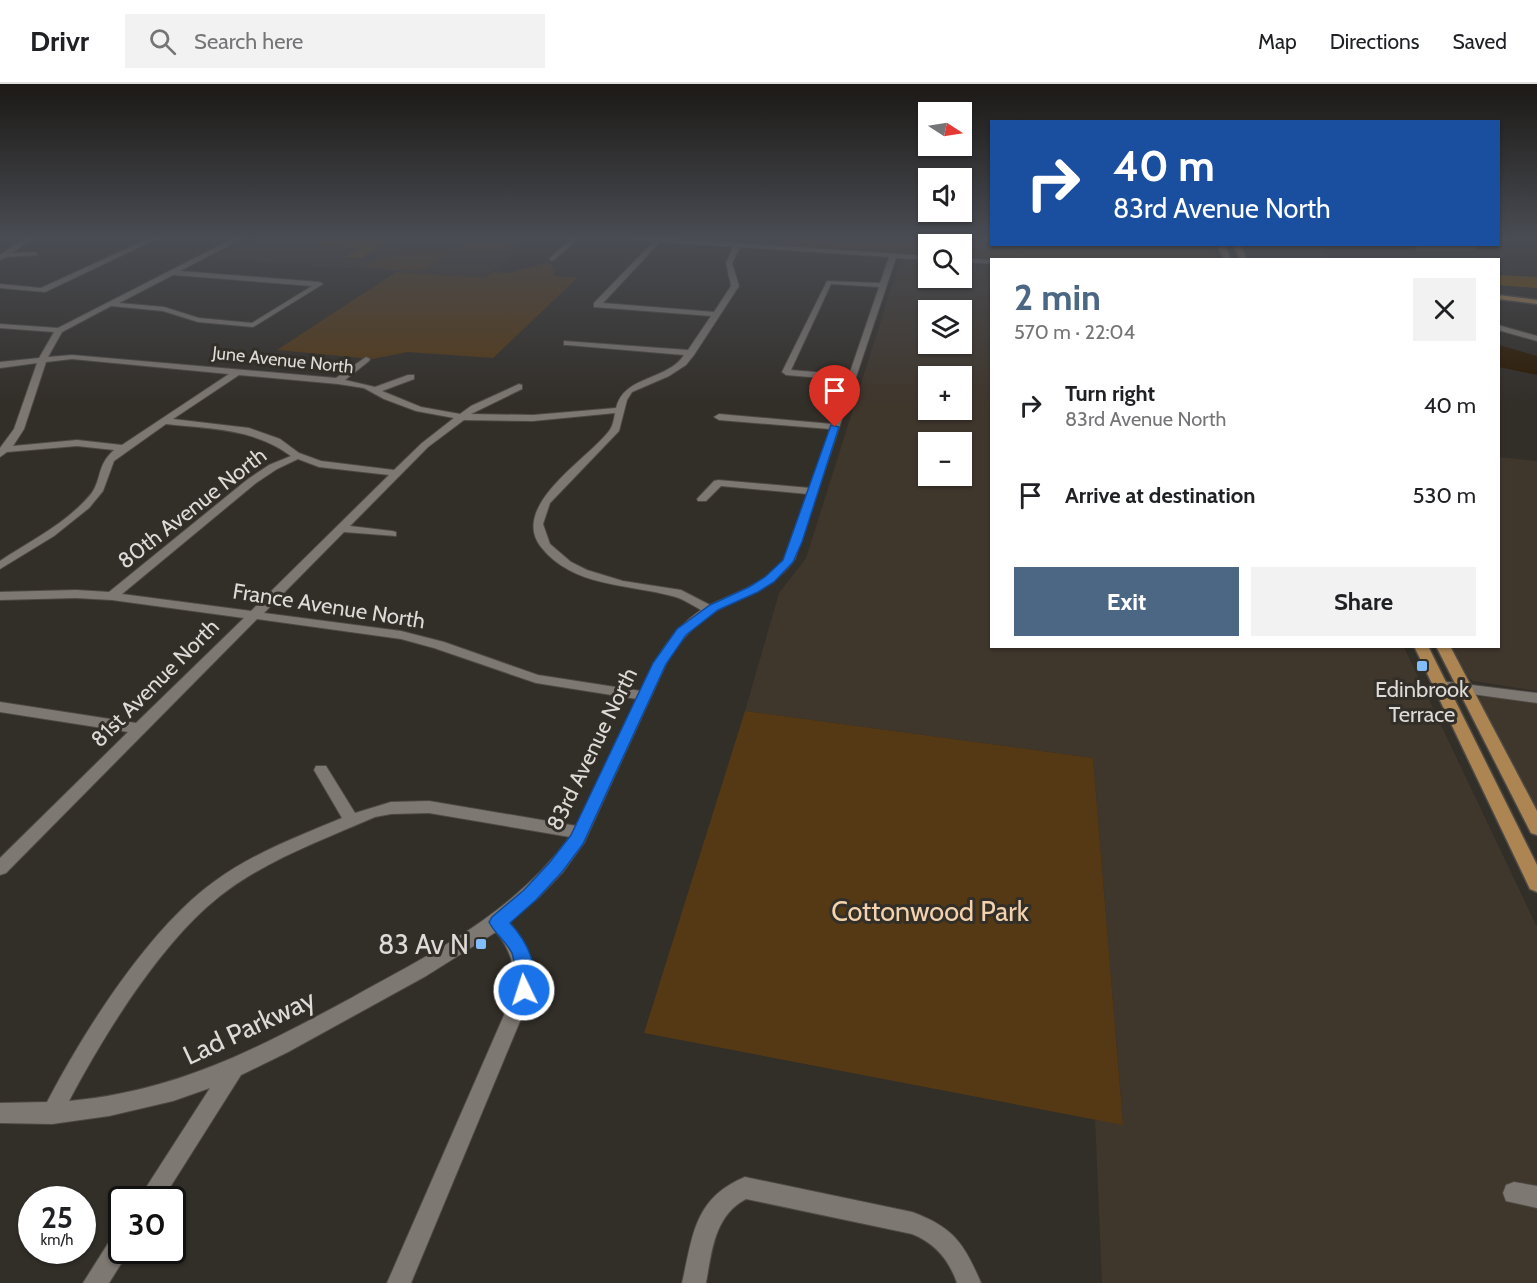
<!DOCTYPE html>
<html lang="en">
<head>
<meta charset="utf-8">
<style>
	body { margin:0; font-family:Cabin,sans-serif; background:#f2f2f2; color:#202124; height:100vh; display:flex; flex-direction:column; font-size:22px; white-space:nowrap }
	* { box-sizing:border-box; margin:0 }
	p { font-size:20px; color:#757577 }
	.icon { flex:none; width:33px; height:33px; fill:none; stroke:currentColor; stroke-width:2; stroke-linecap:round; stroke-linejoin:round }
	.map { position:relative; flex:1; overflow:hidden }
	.drawer { position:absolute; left:990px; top:174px; width:510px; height:390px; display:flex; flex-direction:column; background:#fff; border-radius:0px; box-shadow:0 2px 4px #0004 }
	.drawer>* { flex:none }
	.top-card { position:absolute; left:990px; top:36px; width:510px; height:126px; border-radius:0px; box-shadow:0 2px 4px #0004; background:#1a4fa0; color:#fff; overflow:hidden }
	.needle { width:39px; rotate:102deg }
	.tools { position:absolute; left:918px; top:18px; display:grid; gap:12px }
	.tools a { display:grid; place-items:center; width:54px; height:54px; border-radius:0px; background:#fff; box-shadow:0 2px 4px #0004; font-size:30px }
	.speed { position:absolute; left:18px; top:1102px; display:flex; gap:12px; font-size:30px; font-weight:700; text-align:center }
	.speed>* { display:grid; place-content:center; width:78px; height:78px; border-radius:50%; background:#fff; box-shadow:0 2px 4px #0004; line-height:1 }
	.speed small { font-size:15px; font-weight:400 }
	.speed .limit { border:3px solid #111; border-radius:9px; background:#fff; color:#111 }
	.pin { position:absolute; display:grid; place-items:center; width:51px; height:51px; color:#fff; margin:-62px -26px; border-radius:50% 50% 50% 0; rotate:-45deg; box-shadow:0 0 6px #0007 }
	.pin .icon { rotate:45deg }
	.me { position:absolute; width:66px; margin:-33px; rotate:356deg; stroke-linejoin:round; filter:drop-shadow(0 0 4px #0008) }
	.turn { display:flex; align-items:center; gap:21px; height:126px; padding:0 24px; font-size:27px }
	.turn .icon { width:78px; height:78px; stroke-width:2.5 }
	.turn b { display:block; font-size:42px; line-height:51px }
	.round { display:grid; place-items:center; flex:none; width:63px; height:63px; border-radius:0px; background:#f2f2f2 }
	.head { display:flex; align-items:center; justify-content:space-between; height:102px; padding:0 24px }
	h1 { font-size:36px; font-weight:700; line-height:45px; color:#4c6784 }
	.cta { display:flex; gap:12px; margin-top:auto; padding:12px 24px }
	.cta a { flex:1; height:69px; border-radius:0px; background:#4c6784; color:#fff; font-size:24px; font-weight:700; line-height:69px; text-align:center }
	.cta a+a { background:#f2f2f2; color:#202124 }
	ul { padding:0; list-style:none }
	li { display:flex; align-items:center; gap:18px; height:90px; padding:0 24px }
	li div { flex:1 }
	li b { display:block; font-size:22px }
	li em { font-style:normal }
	header { display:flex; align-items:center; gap:36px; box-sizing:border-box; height:84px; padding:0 30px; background:#fff; border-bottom:2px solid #e0e0e0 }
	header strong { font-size:28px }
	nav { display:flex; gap:33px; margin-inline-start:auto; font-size:21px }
	.search { width:420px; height:54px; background:#f2f2f2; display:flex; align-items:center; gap:15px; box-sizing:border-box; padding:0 21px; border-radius:0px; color:#757577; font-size:22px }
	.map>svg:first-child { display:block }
	.built { fill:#3f362c; fill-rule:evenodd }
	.green { fill:#553915 }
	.water { fill:#2c1900 }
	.building { fill:#794c00 }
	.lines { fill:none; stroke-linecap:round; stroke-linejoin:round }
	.minor-casing { stroke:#4d4944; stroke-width:2 }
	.major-casing { stroke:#4d4944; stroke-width:3 }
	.minor { fill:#7e7872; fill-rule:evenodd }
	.major { fill:#ac8552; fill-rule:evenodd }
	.route { fill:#1a73e8; stroke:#114b97; stroke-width:1.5 }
	.poi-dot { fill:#82bcfa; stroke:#322e28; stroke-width:2 }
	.labels { text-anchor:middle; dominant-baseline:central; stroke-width:6; stroke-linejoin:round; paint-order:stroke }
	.far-street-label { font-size:18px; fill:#dddad7; stroke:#322e28 }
	.street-label { font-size:22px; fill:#dddad7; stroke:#322e28 }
	.poi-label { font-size:22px; fill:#dddad7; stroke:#322e28 }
	.near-park-label { font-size:27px; fill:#f3d2ad; stroke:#322e28 }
	.near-poi-label { font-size:27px; fill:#dddad7; stroke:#322e28; text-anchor:end }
	.near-street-label { font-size:27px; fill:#dddad7; stroke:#322e28 }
</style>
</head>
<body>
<header>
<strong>Drivr</strong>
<div class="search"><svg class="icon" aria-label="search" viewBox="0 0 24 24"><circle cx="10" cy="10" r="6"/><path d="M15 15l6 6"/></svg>Search here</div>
<nav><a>Map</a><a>Directions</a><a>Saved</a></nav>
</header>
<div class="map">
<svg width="1537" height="1199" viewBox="0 0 1537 1199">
	<rect width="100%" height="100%" fill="#322e28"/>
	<g class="built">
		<polygon points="252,153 537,153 485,194 211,174"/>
		<polygon points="1243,161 1318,161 1329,175 1248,175"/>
		<path d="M900 176 928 177V194H962V180L991 182 992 562 1404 563 1537 843V1199H1102L1095 1035 1123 1040 1093 674 745 627 779 509 806 474ZM928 226H962V260H928ZM928 292H962V326H928ZM928 358H962V392H928Z"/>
		<polygon points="1499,373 1537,377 1537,607 1473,597 1468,593 1452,563 1498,562"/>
		<polygon points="1487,612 1537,618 1537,726 1477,620 1477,614"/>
	</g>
	<g class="green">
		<path d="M472 153H532C507 167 482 169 454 169Z"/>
		<polygon points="661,153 991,153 992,160 1211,160 1218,175 1010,176 962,172 962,160 928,160 928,170"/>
		<polygon points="429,166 451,167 426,185 412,187 364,182 388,172"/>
		<polygon points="546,179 552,180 555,192 577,194 493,274 408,268 372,275 277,266 396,188 485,194 493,188 508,189"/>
		<polygon points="745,627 1093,674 1123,1041 644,949"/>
	</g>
	<polygon class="water" points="1499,261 1537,272 1537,291 1499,283"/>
	<g class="building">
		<polygon points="318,153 395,153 361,174 345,173 361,164 318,161"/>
		<polygon points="1498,191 1537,193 1537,204 1498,201"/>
	</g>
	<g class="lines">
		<defs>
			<g id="minor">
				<polygon points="26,153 34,153 12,169 36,168 38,171 6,173 0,176 0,171"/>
				<polygon points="152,153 161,153 45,208 0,204 0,200 41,204"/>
				<path d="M236 153H245L180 187 319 198 323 200 253 243 198 238 163 227 111 222 62 248 48 273 72 271 336 294 366 273 370 275 369 277 345 296 375 303 408 291H414V295L382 307 421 323 460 330 471 322 519 300 522 301V305L471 330 533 331 616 324C624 291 667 297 684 271L567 261H564V257L688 266 711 232 594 223V219L653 158 609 153H648L928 172V176L896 174 795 475C776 503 746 510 718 526 696 539 678 558 666 580L584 759 563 788 539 813 509 838C526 858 533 880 533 906L411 1199H387L515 906C515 883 511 866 496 848L426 892 288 968 241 991 162 1116H138L210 1004 173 1017 109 1032 52 1040 0 1039V1019L47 1018C84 947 150 843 215 797 253 769 299 752 342 734L314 686 316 682H326L355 729 391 718 429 717 577 742 637 615 536 599 434 564 401 555 257 535 6 789 0 791V774L128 648 0 628V618L136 639 244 534 112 516 76 514 0 516V508L76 506 109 508 248 395 269 381 291 372C253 344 210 345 166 340L114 377 103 407 89 424 54 452 0 485V477C30 457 67 439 91 410 102 396 96 382 114 366L77 362 7 368 0 373V364L14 345 37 279 0 284V278L39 274 54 248 0 244V240L58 244ZM660 158 733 163 726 179 731 202 714 228 603 219ZM740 163 889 173 880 199 827 197 782 288 786 291 847 296 832 340 719 330 714 333 719 336 830 345 810 404 718 396 714 397 697 415 698 417H706L721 402 808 410C801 430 796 457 784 475 767 500 735 508 710 521L681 506 623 497 587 486 571 478 550 460 543 440 550 419 619 347 627 316 632 308 669 292 686 281 694 271 739 202 732 179ZM173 191H174L312 202 252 239 199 234 164 223 119 219ZM831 200 879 203 849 291 791 286ZM72 275 229 290 122 361 77 356 13 362 24 345 46 278ZM239 291 338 300 364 304 384 315 416 327 454 334 422 359 394 386 321 377 299 369 280 355 249 344 173 335ZM615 329C614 335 613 342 609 347 588 375 509 422 541 463 572 503 628 500 672 512 682 514 692 521 701 526 671 546 655 575 641 607L538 591 444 558 401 547 264 529 344 448 396 452V448L392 447 350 442 428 363 464 336 533 337ZM298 375 319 383 389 391 251 527 122 510 256 399 277 385ZM429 729 570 753C511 831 436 867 353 913 258 964 179 1007 69 1017 105 949 165 851 228 806 272 774 325 755 375 733L391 730Z"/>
				<polygon points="573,153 580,153 554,176 550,176 550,174"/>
				<polygon points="1474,160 1482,160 1473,166 1418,166 1415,164 1418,162"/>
				<polygon points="962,174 992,176 992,180 962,178"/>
				<polygon points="1498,241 1537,252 1537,257 1498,246"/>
				<polygon points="1440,597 1537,609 1537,619 1435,605 1433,602"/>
				<path d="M745 1093 912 1128C953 1143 964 1159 981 1199H957C949 1176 935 1159 912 1150L746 1115C714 1132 712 1167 706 1199H682C693 1151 694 1114 745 1093Z"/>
				<polygon points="1514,1098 1537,1102 1537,1124 1506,1117 1503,1109 1506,1101"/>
				<polygon points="122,1147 122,1167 129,1167 109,1199 83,1199 114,1150"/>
			</g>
			<g id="major">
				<polygon points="1220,160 1228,160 1226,163 1231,176 1224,176 1218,163"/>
				<polygon points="1233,160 1240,160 1247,176 1240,176"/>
				<polygon points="1498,211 1537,216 1537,220 1498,215"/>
				<polygon points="1414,562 1428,562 1537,781 1537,808 1530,805"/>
				<polygon points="1436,562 1450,562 1537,727 1537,751 1531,749"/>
			</g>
		</defs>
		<use href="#minor" class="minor-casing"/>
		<use href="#major" class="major-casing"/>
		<use href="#minor" class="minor"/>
		<use href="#major" class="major"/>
	</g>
	<linearGradient id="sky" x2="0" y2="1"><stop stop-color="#1c1916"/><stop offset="0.48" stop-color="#494c53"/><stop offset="1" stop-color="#494c53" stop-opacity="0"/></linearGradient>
	<rect width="1537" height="321" fill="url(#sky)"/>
	<path class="route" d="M831 341 839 343 802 458 793 478 774 498 758 508 718 526 686 551 666 580 583 760 562 788 536 816 510 839C527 857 542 887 531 912L524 914 518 912C512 899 517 883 512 869 506 857 495 850 489 838L492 833 524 806 550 778 571 751 653 579 677 545 710 521 749 503 765 493 783 476Z"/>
	<g class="poi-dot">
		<rect x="1416" y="576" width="12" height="12" rx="3"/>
		<rect x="475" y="854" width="12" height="12" rx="3"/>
	</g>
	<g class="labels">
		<g class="far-street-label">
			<text transform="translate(283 276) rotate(6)">June Avenue North</text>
		</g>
		<g class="street-label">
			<text transform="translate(192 424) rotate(-38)">80th Avenue North</text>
			<text transform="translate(329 522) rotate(9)">France Avenue North</text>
			<text transform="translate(155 599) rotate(-45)">81st Avenue North</text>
			<text transform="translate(592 665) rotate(-64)">83rd Avenue North</text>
		</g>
		<g class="poi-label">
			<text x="1422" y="605">Edinbrook<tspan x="1422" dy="25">Terrace</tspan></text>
		</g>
		<g class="near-park-label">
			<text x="930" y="827">Cottonwood Park</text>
		</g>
		<g class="near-poi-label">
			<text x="469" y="860">83 Av N</text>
		</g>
		<g class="near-street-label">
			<text transform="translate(249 943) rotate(-25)">Lad Parkway</text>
		</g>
	</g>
</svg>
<div class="tools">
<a><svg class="needle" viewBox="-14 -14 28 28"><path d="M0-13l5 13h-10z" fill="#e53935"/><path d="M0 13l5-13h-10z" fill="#757577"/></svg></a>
<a><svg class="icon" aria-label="sound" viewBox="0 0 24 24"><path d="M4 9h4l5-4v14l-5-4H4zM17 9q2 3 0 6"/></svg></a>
<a><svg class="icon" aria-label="search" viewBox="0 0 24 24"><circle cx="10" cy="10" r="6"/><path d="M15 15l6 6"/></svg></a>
<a><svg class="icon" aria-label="layers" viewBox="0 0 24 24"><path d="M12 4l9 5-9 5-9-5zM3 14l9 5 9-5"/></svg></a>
<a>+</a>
<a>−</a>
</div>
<div class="speed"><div>25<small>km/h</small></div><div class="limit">30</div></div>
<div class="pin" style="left:835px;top:343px;background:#d93025"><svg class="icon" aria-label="arrive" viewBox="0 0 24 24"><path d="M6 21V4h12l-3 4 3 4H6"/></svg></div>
<svg class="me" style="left:524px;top:906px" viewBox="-20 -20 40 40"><circle r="17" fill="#1a73e8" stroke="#fff" stroke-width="3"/><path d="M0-11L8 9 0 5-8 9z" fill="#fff"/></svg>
<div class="top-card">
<div class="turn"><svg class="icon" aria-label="right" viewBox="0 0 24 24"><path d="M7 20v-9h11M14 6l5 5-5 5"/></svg><div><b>40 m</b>83rd Avenue North</div></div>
</div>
<section class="drawer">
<div class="head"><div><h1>2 min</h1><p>570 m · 22:04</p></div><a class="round"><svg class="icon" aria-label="close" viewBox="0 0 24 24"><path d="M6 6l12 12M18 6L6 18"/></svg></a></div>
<ul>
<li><svg class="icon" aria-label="right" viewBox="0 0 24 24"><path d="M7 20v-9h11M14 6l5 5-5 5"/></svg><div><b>Turn right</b><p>83rd Avenue North</p></div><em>40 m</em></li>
<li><svg class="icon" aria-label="arrive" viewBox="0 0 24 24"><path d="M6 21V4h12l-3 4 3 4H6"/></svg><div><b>Arrive at destination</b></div><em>530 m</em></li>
</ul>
<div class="cta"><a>Exit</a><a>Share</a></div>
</section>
</div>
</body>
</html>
